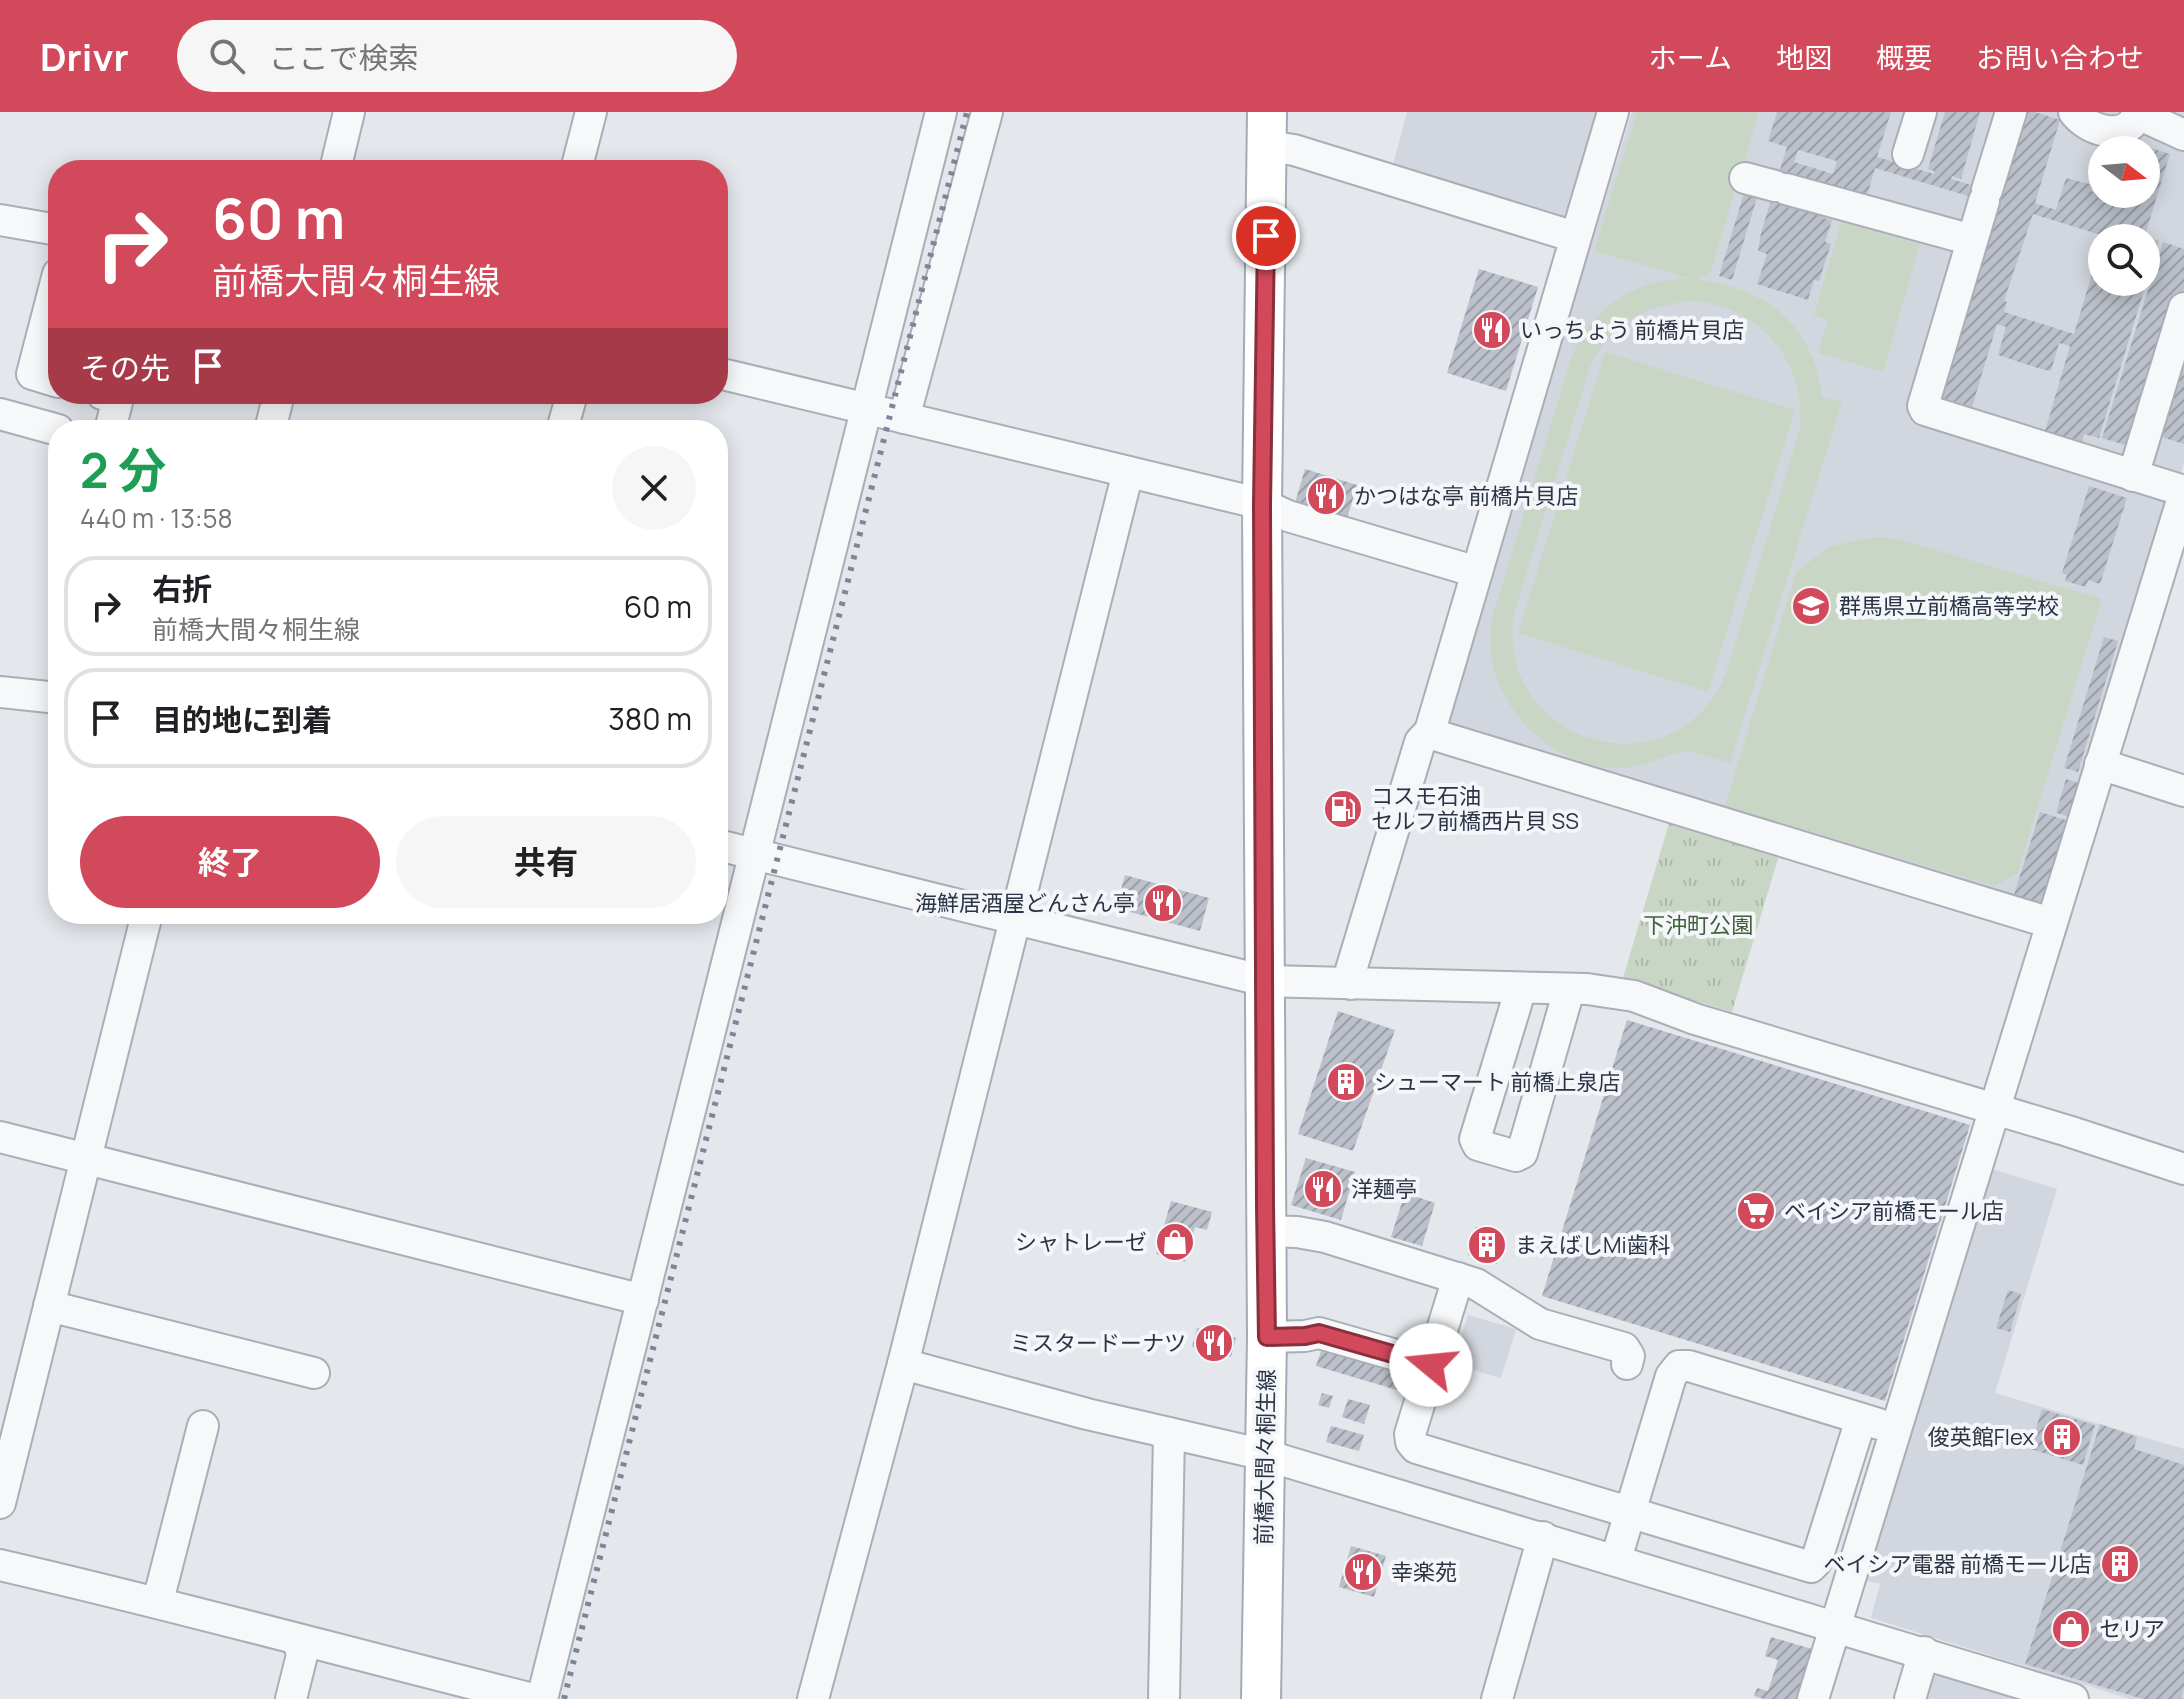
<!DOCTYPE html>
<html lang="ja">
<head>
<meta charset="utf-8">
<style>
	body { margin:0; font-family:Manrope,"Noto Sans JP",sans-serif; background:#f6f6f6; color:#202124; height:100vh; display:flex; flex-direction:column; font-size:30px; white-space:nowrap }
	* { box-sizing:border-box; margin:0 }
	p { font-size:26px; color:#757577 }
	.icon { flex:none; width:44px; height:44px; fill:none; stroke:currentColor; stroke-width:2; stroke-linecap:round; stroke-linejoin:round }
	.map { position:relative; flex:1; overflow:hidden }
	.panel { position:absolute; left:48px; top:308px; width:680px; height:504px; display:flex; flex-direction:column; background:#fff; border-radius:32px; box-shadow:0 4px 20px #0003 }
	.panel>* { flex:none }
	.hud { position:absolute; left:48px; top:48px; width:680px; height:244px; border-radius:32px; box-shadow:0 4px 20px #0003; background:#d1495b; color:#fff; overflow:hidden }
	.needle { width:52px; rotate:106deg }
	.fabs { position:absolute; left:2088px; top:24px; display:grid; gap:16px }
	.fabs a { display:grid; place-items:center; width:72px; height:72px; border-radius:50%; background:#fff; box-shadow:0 4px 20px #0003; font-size:40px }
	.pin { position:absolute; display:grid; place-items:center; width:68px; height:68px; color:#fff; margin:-34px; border:4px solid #fff; border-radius:50%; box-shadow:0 2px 8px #0007 }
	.me { position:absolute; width:88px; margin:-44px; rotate:287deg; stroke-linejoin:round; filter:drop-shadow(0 0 6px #0008) }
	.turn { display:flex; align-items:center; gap:28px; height:168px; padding:0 32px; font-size:36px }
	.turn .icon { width:104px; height:104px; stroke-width:2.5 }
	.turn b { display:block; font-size:56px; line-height:68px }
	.then { display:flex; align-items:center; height:76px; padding:0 32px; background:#0003; gap:16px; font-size:30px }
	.round { display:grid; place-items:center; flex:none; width:84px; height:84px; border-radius:42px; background:#f6f6f6 }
	.head { display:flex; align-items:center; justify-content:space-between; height:136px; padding:0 32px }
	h1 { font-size:48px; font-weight:700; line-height:60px; color:#1e9e55 }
	.primary-button { display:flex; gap:16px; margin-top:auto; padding:16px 32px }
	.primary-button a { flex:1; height:92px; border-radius:48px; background:#d1495b; color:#fff; font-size:32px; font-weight:700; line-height:92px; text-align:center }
	.primary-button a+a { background:#f6f6f6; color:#202124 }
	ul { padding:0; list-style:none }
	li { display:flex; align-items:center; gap:24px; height:100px; margin:0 16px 12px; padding:0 16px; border:4px solid #e0e0e0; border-radius:32px }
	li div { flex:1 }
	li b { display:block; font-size:30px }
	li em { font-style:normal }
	header { display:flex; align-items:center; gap:48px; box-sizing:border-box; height:112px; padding:0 40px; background:#d1495b; color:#fff }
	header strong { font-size:38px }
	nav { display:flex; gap:44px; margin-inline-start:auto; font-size:28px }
	.search { width:560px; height:72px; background:#f6f6f6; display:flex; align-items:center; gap:20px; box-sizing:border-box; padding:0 28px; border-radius:44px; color:#757577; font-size:30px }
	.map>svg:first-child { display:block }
	.built { fill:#d2d6de; fill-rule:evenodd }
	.grass { fill:url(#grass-tufts) }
	.pitch { fill:#c9d6c5; fill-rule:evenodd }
	.building { fill:url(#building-hatch); fill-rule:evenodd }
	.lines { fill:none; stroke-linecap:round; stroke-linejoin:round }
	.minor-casing { stroke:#a9aeb7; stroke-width:34 }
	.major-casing { stroke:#a3abb8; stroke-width:42 }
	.minor { stroke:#f7f8fa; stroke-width:30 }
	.major { stroke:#fff; stroke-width:38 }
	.rail { stroke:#7d8696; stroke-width:6; stroke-dasharray:4 8; stroke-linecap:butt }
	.route-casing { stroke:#882f3b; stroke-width:20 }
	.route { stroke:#d1495b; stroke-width:14 }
	.labels { text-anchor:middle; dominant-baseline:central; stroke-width:8; stroke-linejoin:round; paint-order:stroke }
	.poi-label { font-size:22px; fill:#2b3445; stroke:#f4f6f9; text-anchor:start }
	.park-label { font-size:22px; fill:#3f6138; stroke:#f4f6f9 }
	.street-label { font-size:22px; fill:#2b3445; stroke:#f4f6f9 }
</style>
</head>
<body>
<header>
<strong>Drivr</strong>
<div class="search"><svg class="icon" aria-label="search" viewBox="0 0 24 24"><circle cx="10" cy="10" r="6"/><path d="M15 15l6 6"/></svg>ここで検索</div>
<nav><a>ホーム</a><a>地図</a><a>概要</a><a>お問い合わせ</a></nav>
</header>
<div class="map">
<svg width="2184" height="1587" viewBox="0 0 2184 1587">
	<defs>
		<pattern id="grass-tufts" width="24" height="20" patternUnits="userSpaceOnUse" patternTransform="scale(2)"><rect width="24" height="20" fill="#c9d6c5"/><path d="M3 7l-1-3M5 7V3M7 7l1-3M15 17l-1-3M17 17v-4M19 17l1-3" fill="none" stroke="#adb8ab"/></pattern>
		<pattern id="building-hatch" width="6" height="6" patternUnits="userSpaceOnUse" patternTransform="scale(2)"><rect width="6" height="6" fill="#bbc0ca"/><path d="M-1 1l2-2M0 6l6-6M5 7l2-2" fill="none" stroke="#989da6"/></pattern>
	</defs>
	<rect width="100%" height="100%" fill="#e4e7ec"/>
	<g class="built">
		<polygon points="1407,0 1602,0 1566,113 1391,60"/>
		<path d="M1632 0H2184V351L2048 796 1447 616 1445 610ZM2102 38H2146V82H2102ZM2102 126H2146V170H2102Z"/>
		<polygon points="1989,1056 2057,1077 1995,1281 2184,1337 2184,1587 2130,1587 1871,1506 1880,1472 1864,1468"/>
		<polygon points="1468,1203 1516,1217 1501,1266 1453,1252"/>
		<polygon points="1939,1558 2030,1587 1922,1587 1929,1563"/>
	</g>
	<polygon class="grass" points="1670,708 1780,740 1732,900 1623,866"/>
	<g class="pitch">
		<path d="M1637 0H1759L1710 162 1696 167C1767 177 1813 211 1822 285L1842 290 1730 651C1717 648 1695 638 1682 640 1657 645 1642 658 1611 656 1540 650 1478 579 1492 506L1570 250C1589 197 1633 168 1688 166L1594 139ZM1695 189C1762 196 1805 249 1800 316L1726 561C1676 686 1493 632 1514 502L1590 255C1613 209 1645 193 1695 189Z"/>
		<polygon points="1841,110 1920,132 1883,260 1818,241 1828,208 1814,203"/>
		<polygon points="1605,240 1795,298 1708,580 1518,521"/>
		<polygon points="1884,425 1902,428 2102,487 2017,762 1994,774 1725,694 1796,460 1829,435 1861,427"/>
	</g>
	<g class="building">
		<path d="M1777 0H1891L1877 45 1934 62V59L1928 57 1945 0H1980L1961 67 1952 64 1951 67 1998 81 2023 0H2035L2060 8 2035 91 2056 98 2066 66 2093 73 2091 79 2104 84 2103 90 2115 94 2118 82H2146V38H2132L2134 31 2170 42 2144 126H2103L2104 124 2033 102 2004 189 2007 190 2004 200 2074 222 2101 132 2102 170H2146V125L2159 129 2099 326 2084 322 2082 330 2045 319 2070 234 2059 231 2051 259 2041 257 1998 243 2006 215 1997 212 1972 295 1937 284 1995 92 1875 56 1867 84 1791 62 1781 93 1792 96 1793 92 1824 102 1823 106 1832 108 1825 130 1831 132 1819 169 1814 168 1808 188 1757 172 1767 142 1758 139 1761 121 1787 35 1768 29ZM1798 38 1837 49 1833 62 1794 50Z"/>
		<polygon points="1745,78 1758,82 1732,168 1719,164"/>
		<polygon points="2163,130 2184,137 2184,177 2135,336 2102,326"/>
		<polygon points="1479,157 1538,175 1506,279 1447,261"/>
		<polygon points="2184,220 2184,332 2152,322"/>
		<polygon points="1305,357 1357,373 1346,410 1294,394"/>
		<polygon points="2089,374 2127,386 2100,472 2088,468 2086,475 2065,469 2067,463 2062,461"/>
		<polygon points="2104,525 2118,529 2078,660 2064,656"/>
		<polygon points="2066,667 2081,672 2071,705 2056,701"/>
		<polygon points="2040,700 2069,709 2044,792 2014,783"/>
		<polygon points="1125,763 1209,786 1200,819 1116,796"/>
		<polygon points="1338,899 1395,918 1353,1039 1298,1022"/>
		<polygon points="1627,908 1970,1013 1885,1289 1542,1184"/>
		<polygon points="1306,1046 1355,1060 1341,1108 1291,1093"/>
		<polygon points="1405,1081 1435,1091 1422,1134 1391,1125"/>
		<polygon points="1171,1089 1212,1100 1207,1118 1195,1115 1185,1150 1156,1142"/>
		<polygon points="1476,1115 1505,1124 1497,1152 1468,1143"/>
		<polygon points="2008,1178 2021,1182 2010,1220 1996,1216"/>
		<polygon points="1197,1216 1236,1226 1231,1245 1192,1235"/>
		<polygon points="1323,1233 1404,1258 1397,1278 1316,1254"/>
		<polygon points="1322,1281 1333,1284 1329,1296 1318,1293"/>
		<polygon points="1348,1287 1370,1293 1364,1312 1342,1305"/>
		<polygon points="2042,1297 2095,1313 2083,1353 2030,1337"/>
		<polygon points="2100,1312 2137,1325 2134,1337 2184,1353 2184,1576 2181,1587 2143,1587 2025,1552"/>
		<polygon points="1331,1314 1364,1323 1359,1339 1326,1330"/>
		<polygon points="1351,1434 1386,1444 1374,1485 1339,1475"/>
		<polygon points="1771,1525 1812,1537 1796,1587 1764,1587 1754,1584 1757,1576 1768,1579 1778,1548 1765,1544"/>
	</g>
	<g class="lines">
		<defs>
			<g id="minor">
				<path d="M2074 0C2088 20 2130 31 2138 0"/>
				<polyline points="2138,2 2184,23"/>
				<polyline points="1267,34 1294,38 1575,125"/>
				<polyline points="1908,42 1921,0"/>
				<polyline points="335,58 349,0"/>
				<polyline points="576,58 591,0"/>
				<polyline points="1745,66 1775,74"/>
				<polyline points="1786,77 1972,128"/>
				<polyline points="1987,78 2011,0"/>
				<polyline points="1984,89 1923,294 1925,298 2184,379"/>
				<polyline points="0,108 58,118"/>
				<polyline points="58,162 32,262 58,270"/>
				<polyline points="718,261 1262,392 1288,404 1477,460"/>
				<polyline points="102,282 118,286 110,318"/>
				<polyline points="0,302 58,318"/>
				<polyline points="904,306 987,0"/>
				<polyline points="270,318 279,282"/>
				<polyline points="562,318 572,282"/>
				<polyline points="2133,364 2184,196"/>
				<polyline points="0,580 58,586"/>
				<polyline points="1430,619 1438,624 2051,811"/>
				<polyline points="2100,652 2184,679"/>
				<polyline points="718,733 1265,869 1587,877 1634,884 1695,907 2068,1019 2184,1057"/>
				<polyline points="1351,872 1351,858 1420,630 1430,619 1613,0"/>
				<polyline points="1521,876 1475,1027 1478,1033 1516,1044 1522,1041 1569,878"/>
				<polyline points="0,1025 643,1188"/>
				<polyline points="1265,1119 1297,1120 1325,1125 1476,1172 1540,1212 1624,1236 1629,1244 1627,1252"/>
				<polyline points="1458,1166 1410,1322 1411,1330 1416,1336 1811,1455 1816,1450 1861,1307"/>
				<polyline points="49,1194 314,1261"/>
				<polyline points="1267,1225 1305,1224 1319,1221 1431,1253"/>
				<polyline points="903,1252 1087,1302 1265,1343 2073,1587"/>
				<polyline points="0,1391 147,802"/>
				<polyline points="1616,1447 1671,1264 1679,1254 1689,1254 1879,1312"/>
				<path d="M0 1453C179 1494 355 1543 533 1587"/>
				<polyline points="158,1489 203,1314"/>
				<polyline points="291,1587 302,1543 298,1528"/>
				<polyline points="542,1587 941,0"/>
				<polyline points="813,1587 903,1252 1128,360"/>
				<polyline points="1164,1587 1169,1321"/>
				<polyline points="1497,1587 1543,1425"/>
				<polyline points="1813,1587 2184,382"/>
				<polyline points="1910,1587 1924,1540"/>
			</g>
			<polyline id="major" points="1261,1587 1267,1225 1262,392 1267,0"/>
		</defs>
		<use href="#minor" class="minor-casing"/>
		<use href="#major" class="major-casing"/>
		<use href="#minor" class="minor"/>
		<use href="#major" class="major"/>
		<polyline class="rail" points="564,1587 967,0"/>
	</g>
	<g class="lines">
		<defs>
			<polyline id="route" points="1266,124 1262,392 1265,1093 1267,1225 1305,1224 1319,1221 1431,1253"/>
		</defs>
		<use href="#route" class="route-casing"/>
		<use href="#route" class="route"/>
	</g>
	<defs>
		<symbol id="restaurant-disc" viewBox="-11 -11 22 22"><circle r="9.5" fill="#d1495b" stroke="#f4f6f9"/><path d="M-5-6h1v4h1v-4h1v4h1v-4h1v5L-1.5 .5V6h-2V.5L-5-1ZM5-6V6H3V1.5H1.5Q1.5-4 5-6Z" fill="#fff"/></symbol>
		<symbol id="school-disc" viewBox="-11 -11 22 22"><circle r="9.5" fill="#d1495b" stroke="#f4f6f9"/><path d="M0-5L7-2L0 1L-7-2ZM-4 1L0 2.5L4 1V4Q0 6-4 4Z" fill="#fff"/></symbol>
		<symbol id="fuel-disc" viewBox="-11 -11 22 22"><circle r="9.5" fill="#d1495b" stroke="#f4f6f9"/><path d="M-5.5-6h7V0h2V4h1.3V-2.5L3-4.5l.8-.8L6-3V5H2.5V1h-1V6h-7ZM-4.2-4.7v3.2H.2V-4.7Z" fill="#fff"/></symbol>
		<symbol id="building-disc" viewBox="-11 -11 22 22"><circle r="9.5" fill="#d1495b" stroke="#f4f6f9"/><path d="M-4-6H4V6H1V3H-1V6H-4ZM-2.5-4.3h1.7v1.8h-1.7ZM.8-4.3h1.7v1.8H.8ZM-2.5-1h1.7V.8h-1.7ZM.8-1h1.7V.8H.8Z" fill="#fff"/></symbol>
		<symbol id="supermarket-disc" viewBox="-11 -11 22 22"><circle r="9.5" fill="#d1495b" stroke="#f4f6f9"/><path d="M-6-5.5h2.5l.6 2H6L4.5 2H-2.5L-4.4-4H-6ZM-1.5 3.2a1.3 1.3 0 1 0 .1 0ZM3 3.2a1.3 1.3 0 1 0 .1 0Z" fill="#fff"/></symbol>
		<symbol id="shop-disc" viewBox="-11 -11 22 22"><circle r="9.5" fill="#d1495b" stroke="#f4f6f9"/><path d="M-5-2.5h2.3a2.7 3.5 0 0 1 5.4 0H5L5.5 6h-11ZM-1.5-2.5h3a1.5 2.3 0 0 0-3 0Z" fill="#fff"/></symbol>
	</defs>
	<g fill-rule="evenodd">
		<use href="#restaurant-disc" x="1470" y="196" width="44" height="44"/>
		<use href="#restaurant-disc" x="1304" y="362" width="44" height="44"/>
		<use href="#school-disc" x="1789" y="472" width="44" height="44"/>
		<use href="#fuel-disc" x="1321" y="675" width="44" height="44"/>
		<use href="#restaurant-disc" x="1141" y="769" width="44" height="44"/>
		<use href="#building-disc" x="1324" y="948" width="44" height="44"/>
		<use href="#restaurant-disc" x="1301" y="1055" width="44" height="44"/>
		<use href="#supermarket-disc" x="1734" y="1077" width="44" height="44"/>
		<use href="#shop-disc" x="1153" y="1108" width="44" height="44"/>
		<use href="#building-disc" x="1465" y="1111" width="44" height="44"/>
		<use href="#restaurant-disc" x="1192" y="1209" width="44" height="44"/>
		<use href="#building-disc" x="2040" y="1303" width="44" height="44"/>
		<use href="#building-disc" x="2098" y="1430" width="44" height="44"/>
		<use href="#restaurant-disc" x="1341" y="1438" width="44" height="44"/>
		<use href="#shop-disc" x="2049" y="1495" width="44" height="44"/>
	</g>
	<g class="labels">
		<g class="poi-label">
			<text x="1520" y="218">いっちょう 前橋片貝店</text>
			<text x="1354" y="384">かつはな亭 前橋片貝店</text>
			<text x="1839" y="494">群馬県立前橋高等学校</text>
			<text x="1371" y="684">コスモ石油<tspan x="1371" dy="25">セルフ前橋西片貝 SS</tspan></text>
			<text x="1135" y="791" text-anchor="end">海鮮居酒屋どんさん亭</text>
			<text x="1374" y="970">シューマート 前橋上泉店</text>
			<text x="1351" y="1077">洋麺亭</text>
			<text x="1784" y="1099">ベイシア前橋モール店</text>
			<text x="1147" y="1130" text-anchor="end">シャトレーゼ</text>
			<text x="1515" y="1133">まえばしMi歯科</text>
			<text x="1186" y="1231" text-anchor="end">ミスタードーナツ</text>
			<text x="2034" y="1325" text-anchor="end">俊英館Flex</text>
			<text x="2092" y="1452" text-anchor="end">ベイシア電器 前橋モール店</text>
			<text x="1391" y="1460">幸楽苑</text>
			<text x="2099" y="1517">セリア</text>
		</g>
		<g class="park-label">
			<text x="1698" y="813">下沖町公園</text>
		</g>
		<g class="street-label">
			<text transform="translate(1265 1345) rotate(-89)">前橋大間々桐生線</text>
		</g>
	</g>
</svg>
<div class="fabs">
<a><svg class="needle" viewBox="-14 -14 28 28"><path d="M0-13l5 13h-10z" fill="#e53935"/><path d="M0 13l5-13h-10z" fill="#757577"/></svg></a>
<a><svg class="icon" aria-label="search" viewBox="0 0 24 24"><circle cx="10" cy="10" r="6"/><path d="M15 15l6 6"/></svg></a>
</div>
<div class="pin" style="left:1266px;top:124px;background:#d93025"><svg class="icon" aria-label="arrive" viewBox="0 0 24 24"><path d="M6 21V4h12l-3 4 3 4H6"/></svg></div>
<svg class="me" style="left:1431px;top:1253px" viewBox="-20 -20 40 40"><circle r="19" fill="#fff"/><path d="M0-13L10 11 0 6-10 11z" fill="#d1495b"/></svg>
<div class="hud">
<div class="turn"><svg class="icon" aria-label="right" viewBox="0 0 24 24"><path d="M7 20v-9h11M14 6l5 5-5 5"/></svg><div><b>60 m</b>前橋大間々桐生線</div></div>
<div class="then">その先<svg class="icon" aria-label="arrive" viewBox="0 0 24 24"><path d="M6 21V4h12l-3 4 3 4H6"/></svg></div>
</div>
<section class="panel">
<div class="head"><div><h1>2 分</h1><p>440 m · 13:58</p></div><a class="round"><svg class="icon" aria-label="close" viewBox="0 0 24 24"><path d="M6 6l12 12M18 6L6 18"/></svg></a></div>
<ul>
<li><svg class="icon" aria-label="right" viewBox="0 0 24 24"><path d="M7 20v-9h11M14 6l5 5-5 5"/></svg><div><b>右折</b><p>前橋大間々桐生線</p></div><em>60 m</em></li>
<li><svg class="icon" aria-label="arrive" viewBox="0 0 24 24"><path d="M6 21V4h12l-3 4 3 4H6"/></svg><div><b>目的地に到着</b></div><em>380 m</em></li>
</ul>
<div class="primary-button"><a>終了</a><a>共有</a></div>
</section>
</div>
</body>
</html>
